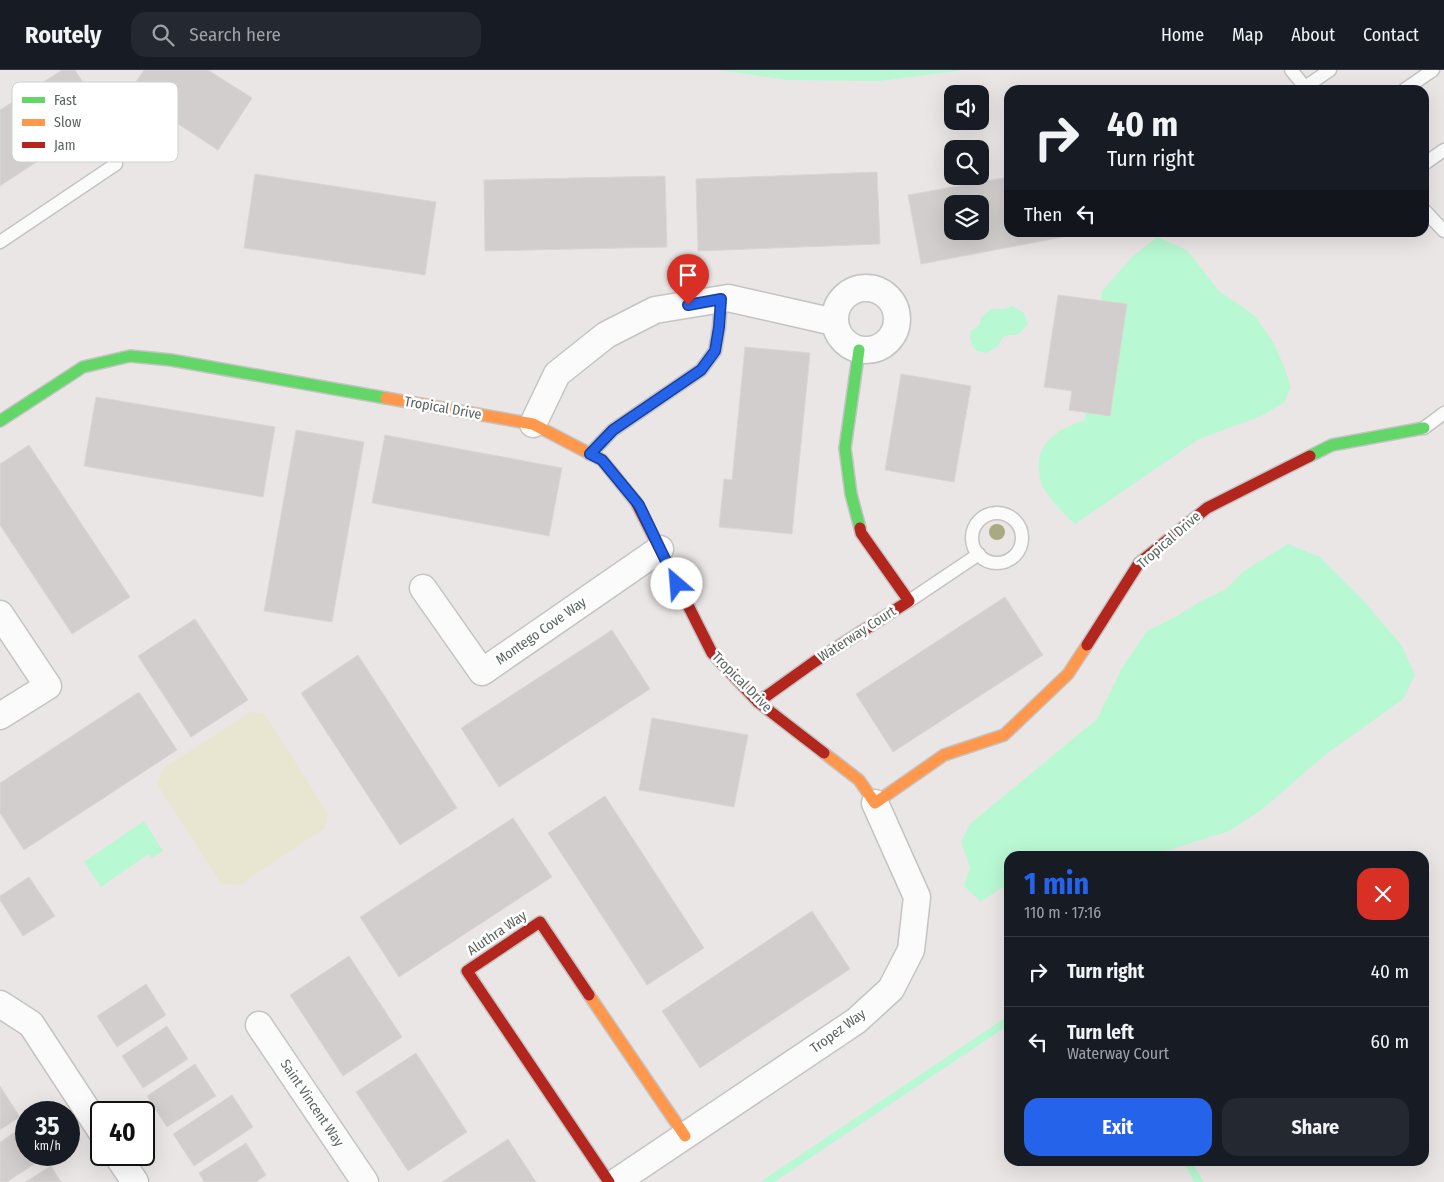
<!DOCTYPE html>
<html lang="en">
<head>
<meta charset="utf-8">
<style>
	body { margin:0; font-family:"Fira Sans Condensed",sans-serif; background:#242831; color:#f1f3f6; height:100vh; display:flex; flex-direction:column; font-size:19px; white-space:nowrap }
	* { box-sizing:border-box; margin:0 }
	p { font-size:16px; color:#9ea1a6 }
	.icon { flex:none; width:28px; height:28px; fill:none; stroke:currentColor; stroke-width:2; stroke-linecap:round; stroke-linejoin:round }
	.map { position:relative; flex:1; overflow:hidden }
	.sheet { position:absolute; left:1004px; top:781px; width:425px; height:315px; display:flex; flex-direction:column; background:#171b24; border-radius:15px; box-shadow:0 5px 20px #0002 }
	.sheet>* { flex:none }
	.guide { position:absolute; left:1004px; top:15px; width:425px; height:152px; border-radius:15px; box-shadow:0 5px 20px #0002; background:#171b24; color:#f1f3f6; overflow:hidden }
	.tools { position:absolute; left:944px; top:15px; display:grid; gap:10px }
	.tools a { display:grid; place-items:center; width:45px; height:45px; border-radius:10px; background:#171b24; box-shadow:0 5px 20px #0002; font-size:25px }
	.speed { position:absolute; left:15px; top:1031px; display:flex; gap:10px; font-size:25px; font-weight:700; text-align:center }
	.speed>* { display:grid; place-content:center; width:65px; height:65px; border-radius:50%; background:#171b24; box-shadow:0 5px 20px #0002; line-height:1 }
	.speed small { font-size:12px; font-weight:400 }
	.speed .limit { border:2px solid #111; border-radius:8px; background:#fff; color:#111 }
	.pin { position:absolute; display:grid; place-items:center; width:42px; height:42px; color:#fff; margin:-51px -21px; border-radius:50% 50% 50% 0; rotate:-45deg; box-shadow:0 0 5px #0007 }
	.pin .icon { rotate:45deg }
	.me { position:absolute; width:55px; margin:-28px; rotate:333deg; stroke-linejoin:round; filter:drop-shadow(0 0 4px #0008) }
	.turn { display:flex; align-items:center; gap:18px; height:105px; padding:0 20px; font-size:22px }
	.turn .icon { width:65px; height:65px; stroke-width:2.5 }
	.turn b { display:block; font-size:35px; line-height:42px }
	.then { display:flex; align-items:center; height:48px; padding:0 20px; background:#0003; gap:10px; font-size:19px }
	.round { display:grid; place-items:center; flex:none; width:52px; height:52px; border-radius:15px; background:#242831 }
	.summary { display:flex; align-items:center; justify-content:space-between; height:85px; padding:0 20px }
	h1 { font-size:30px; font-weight:700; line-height:38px; color:#2563eb }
	.primary-button { display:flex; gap:10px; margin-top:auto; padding:10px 20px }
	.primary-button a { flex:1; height:58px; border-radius:15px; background:#2563eb; color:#fff; font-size:20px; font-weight:700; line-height:58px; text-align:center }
	.primary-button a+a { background:#242831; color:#f1f3f6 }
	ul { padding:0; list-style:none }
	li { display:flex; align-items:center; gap:15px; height:70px; padding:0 20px; border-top:1px solid #363941 }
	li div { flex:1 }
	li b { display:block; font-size:19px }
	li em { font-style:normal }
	header { display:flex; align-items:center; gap:30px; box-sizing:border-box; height:70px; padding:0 25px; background:#171b24; border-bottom:1px solid #363941 }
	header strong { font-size:24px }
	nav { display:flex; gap:28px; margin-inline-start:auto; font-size:18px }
	.search { width:350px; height:45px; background:#242831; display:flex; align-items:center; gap:12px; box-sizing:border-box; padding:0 18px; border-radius:15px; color:#9ea1a6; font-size:19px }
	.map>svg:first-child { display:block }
	.green { fill:#e8e6d0 }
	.water { fill:#b8f8d2 }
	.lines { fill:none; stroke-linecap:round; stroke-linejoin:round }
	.stream { stroke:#b8f8d2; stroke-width:8 }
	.building { fill:#d2cece; stroke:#dad5d6; fill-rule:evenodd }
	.lane-casing { stroke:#c4c4c3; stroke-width:15 }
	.street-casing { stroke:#c4c4c3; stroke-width:29 }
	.fast-casing { stroke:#c4c4c3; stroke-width:14 }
	.slow-casing { stroke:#c4c4c3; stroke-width:14 }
	.jam-casing { stroke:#c4c4c3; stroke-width:14 }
	.lane { stroke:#fcfbfb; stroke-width:12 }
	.street { stroke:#fcfbfb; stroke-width:26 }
	.fast { stroke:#63d668; stroke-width:11 }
	.slow { stroke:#ff974d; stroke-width:11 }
	.jam { stroke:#b3261e; stroke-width:11 }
	.tree { fill:#aaaa81 }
	.route-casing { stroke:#184099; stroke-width:12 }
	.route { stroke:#2563eb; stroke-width:9 }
	.labels { text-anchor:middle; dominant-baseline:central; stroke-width:5; stroke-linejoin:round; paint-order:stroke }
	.street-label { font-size:14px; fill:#5b6460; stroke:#fff }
	.key { fill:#fff; stroke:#ced0cf; stroke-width:1 }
	.key-label { font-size:14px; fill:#5b6460 }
</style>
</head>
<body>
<header>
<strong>Routely</strong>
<div class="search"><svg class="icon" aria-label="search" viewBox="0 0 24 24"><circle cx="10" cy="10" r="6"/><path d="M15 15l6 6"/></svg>Search here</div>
<nav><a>Home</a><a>Map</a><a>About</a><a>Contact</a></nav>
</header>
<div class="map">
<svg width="1444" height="1112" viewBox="0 0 1444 1112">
	<rect width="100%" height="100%" fill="#ebe6e6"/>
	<polygon class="green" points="250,642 265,644 328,744 325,758 240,815 221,814 157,714 162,699"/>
	<g class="water">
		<polygon points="719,0 965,0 878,11 788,10"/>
		<path d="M1157 167 1187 180 1219 221 1255 246 1273 272 1283 294 1291 317 1284 333 1259 347 1199 369 1075 454C1063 443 1049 429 1042 415 1040 411 1040 404 1039 400 1036 371 1061 358 1085 350L1102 221 1133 186Z"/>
		<polygon points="1012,236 1023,242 1028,254 1019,264 1004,266 996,278 986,283 975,280 970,269 971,261 979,255 981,248 991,239 1005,239"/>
		<polygon points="1288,474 1320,487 1363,530 1402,576 1415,605 1403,629 1325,685 1260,741 1229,761 1169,780 1124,786 1009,786 1009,814 1001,818 981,832 964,816 970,797 961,772 970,754 1097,649 1122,598 1147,561 1179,545 1199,532 1225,520 1244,501"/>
		<polygon points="144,751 163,781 152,788 148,784 101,817 84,792"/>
	</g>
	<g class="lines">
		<g class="stream">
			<polyline points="1187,1091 1199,1112"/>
			<polyline points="767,1112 1009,950"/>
		</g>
	</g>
	<g class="building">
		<polygon points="62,0 75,0 105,47 0,116 0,40"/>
		<polygon points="144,0 208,0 252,28 218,80 129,22"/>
		<polygon points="877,102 880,174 698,181 696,109"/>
		<polygon points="255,104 436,132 425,205 244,178"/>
		<polygon points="665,106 667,177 485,181 484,110"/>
		<path d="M1009 107V162H1089L921 194 908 125ZM952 134H980V161H952Z"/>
		<polygon points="1058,225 1127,234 1110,346 1069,340 1072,321 1044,317"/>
		<polygon points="745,277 810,283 792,464 719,457 724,409 732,410"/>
		<polygon points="901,304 971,316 954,412 885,400"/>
		<polygon points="96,327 275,357 263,427 84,396"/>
		<polygon points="296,360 364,372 332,552 264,541"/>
		<polygon points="385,365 562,398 549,466 372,433"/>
		<polygon points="29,375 130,527 72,564 0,455 0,394"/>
		<polygon points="1005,527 1043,585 893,682 856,624"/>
		<polygon points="195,549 248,630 191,667 138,586"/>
		<polygon points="612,560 650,619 499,717 461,658"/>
		<polygon points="358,585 457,738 400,775 301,623"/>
		<polygon points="139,622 177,680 24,780 0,743 0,713"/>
		<polygon points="652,648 748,665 734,737 639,720"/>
		<polygon points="605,726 704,878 647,915 548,763"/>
		<polygon points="513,748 552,807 399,907 360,847"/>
		<polygon points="29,807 55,846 23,866 0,830 0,826"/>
		<polygon points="812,841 850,899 700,998 662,941"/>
		<polygon points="349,886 402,967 343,1006 290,925"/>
		<polygon points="146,914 166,945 117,977 97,946"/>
		<polygon points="167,956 188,989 143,1018 122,986"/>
		<polygon points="416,983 467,1062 408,1101 356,1022"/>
		<polygon points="195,994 216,1026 167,1057 147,1026"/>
		<polygon points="0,1016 20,1047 0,1060"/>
		<polygon points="232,1025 253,1057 194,1096 173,1064"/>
		<polygon points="26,1055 26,1085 48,1085 7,1112 0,1112 0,1072"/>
		<polygon points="508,1069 536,1112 442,1112"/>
		<polygon points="246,1073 266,1105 256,1112 204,1112 199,1103"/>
		<polygon points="51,1096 61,1112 25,1112"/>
	</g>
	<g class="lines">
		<defs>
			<g id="lane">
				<polyline points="1291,0 1305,17"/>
				<polyline points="1308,20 1305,17 1330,0"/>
				<polyline points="1404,20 1433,0"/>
				<polyline points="1424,94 1444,80"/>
				<polyline points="1424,140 1444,161"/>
				<polyline points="0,172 116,94"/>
				<polyline points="1424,358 1444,343"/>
				<polyline points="590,384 613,360 701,300 715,281 719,257 721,229"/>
				<circle cx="997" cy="468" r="25"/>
				<polyline points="909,531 979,484"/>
			</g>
			<g id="street">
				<circle cx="866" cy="249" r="31"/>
				<polyline points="533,354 557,304 606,265 655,240 728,228 834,252"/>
				<polyline points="423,518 482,602 660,479"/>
				<polyline points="0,544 48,616 0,646"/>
				<polyline points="0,934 31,954 101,1061"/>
				<polyline points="259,955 365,1112"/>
				<polyline points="117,1085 135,1112"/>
				<polyline points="616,1112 856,951 891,919 911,880 917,827 875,733"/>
			</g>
			<g id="fast">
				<polyline points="859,280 845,378 851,424 860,458"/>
				<polyline points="0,351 83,297 130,286 171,290 386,328"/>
				<polyline points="1310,386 1332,375 1424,358"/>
			</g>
			<g id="slow">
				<polyline points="386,328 533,354 602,390 636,432"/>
				<polyline points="824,683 859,710 875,733 944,685 1004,665 1068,604 1087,575"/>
				<polyline points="589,925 685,1066"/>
			</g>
			<g id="jam">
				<polyline points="636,432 712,583 758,632 824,683"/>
				<polyline points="1087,575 1139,493 1207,438 1310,386"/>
				<polyline points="758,632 814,592 909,531 861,463 860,458"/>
				<polyline points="589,925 540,852 467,901 609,1112"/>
			</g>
		</defs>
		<use href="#lane" class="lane-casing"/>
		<use href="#street" class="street-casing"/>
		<use href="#fast" class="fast-casing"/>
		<use href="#slow" class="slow-casing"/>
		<use href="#jam" class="jam-casing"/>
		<use href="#lane" class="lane"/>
		<use href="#street" class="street"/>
		<use href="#fast" class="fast"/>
		<use href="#slow" class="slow"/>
		<use href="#jam" class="jam"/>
	</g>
	<circle class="tree" cx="997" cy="462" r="8"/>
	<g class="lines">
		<defs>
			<polyline id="route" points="677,514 639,435 602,390 590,384 613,360 701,300 715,281 719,257 721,229 688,235"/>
		</defs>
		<use href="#route" class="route-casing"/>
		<use href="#route" class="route"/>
	</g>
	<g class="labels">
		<g class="street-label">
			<text transform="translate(443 338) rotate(10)">Tropical Drive</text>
			<text transform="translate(1169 470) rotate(-41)">Tropical Drive</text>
			<text transform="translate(541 561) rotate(-35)">Montego Cove Way</text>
			<text transform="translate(857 564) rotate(-33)">Waterway Court</text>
			<text transform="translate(742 612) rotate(45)">Tropical Drive</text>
			<text transform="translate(497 863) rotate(-34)">Aluthra Way</text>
			<text transform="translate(838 961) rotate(-36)">Tropez Way</text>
			<text transform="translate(312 1033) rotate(56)">Saint Vincent Way</text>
		</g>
	</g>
	<rect x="12" y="12" width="166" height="80" rx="8" class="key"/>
	<rect x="22" y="27" width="23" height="6" fill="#63d668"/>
	<rect x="22" y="49" width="23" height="7" fill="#ff974d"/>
	<rect x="22" y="72" width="23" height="6" fill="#b3261e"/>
	<g class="key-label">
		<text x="54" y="35">Fast</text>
		<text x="54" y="57">Slow</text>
		<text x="54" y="80">Jam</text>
	</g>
</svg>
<div class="tools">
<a><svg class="icon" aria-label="sound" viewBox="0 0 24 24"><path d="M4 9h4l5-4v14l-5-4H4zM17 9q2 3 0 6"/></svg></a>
<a><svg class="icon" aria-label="search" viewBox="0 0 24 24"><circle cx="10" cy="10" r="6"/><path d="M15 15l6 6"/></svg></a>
<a><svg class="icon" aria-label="layers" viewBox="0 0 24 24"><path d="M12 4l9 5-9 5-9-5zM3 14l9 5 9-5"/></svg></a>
</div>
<div class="speed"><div>35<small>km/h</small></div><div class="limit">40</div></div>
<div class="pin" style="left:688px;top:235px;background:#d93025"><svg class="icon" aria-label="arrive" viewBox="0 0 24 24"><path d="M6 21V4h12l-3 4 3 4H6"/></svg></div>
<svg class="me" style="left:677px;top:514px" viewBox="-20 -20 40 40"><circle r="19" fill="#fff"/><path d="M0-13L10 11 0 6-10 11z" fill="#2563eb"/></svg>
<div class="guide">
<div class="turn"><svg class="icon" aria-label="right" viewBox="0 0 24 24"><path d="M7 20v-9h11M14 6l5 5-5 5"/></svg><div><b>40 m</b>Turn right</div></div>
<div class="then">Then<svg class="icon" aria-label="left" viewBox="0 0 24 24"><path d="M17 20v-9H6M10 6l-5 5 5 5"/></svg></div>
</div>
<section class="sheet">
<div class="summary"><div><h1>1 min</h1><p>110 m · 17:16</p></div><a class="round" style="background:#d93025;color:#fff"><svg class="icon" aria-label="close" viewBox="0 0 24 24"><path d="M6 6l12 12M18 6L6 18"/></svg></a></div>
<ul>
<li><svg class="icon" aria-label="right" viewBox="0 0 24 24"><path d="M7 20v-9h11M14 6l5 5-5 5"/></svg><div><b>Turn right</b></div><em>40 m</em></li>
<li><svg class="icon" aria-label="left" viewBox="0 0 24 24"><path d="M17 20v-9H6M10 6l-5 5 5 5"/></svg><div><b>Turn left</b><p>Waterway Court</p></div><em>60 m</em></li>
</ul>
<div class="primary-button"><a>Exit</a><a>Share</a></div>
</section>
</div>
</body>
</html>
